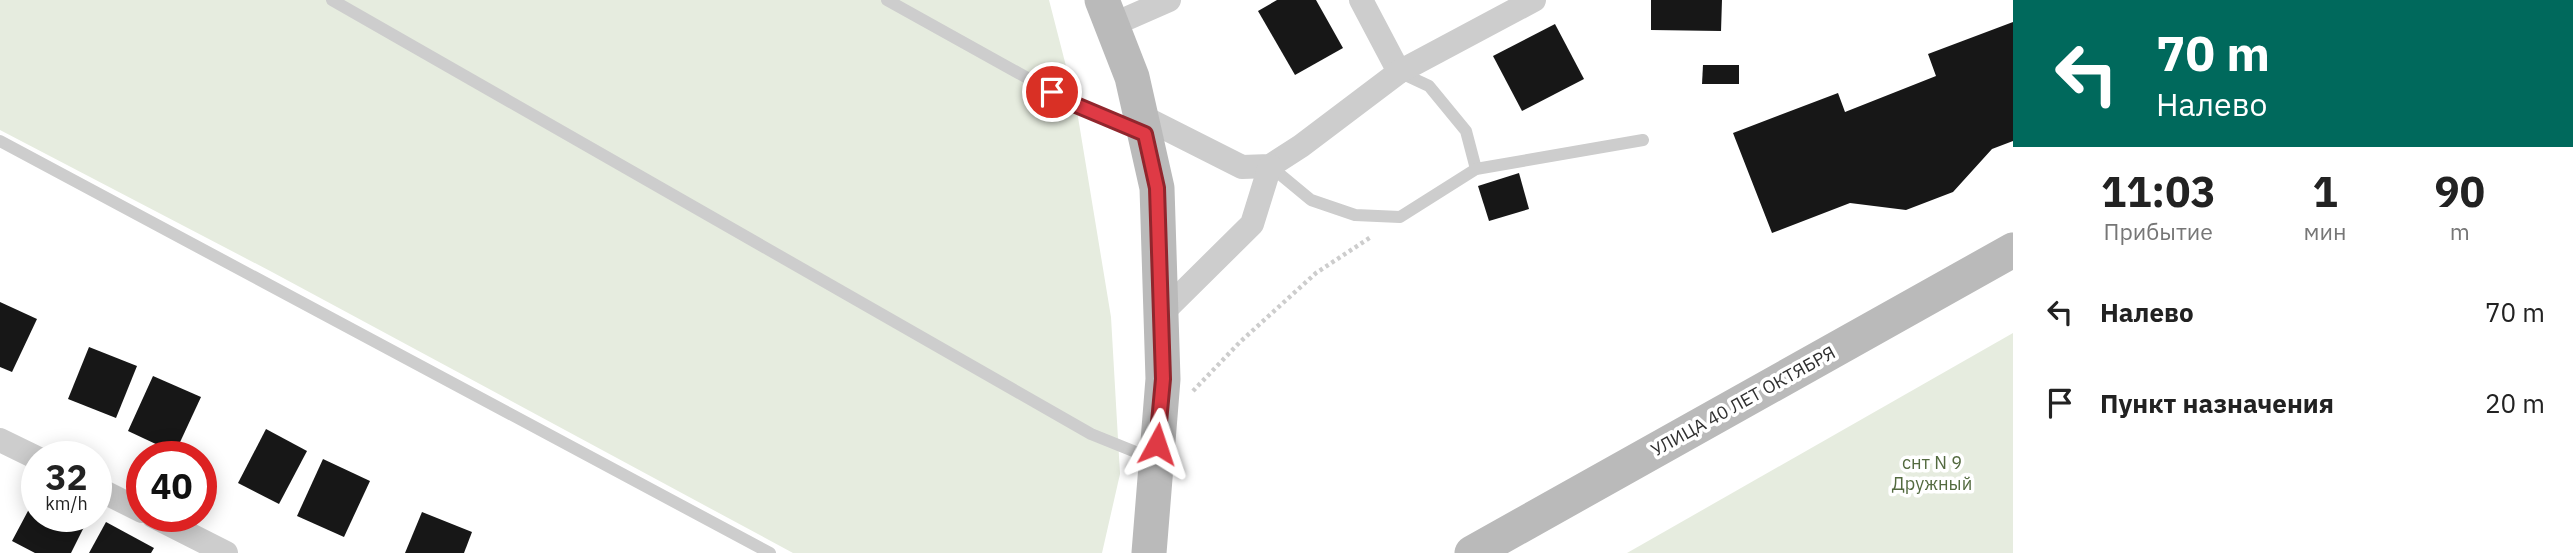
<!DOCTYPE html>
<html lang="ru">
<head>
<meta charset="utf-8">
<style>
	body { margin:0; font-family:"IBM Plex Sans",sans-serif; background:#f2f2f2; color:#222; height:100vh; display:flex; flex-direction:column; font-size:26px; white-space:nowrap }
	* { box-sizing:border-box; margin:0 }
	p { font-size:23px; color:#767676 }
	.icon { flex:none; width:38px; height:38px; fill:none; stroke:currentColor; stroke-width:2; stroke-linecap:round; stroke-linejoin:round }
	.map { position:relative; flex:1; overflow:hidden }
	.sheet { display:flex; flex-direction:column; background:#fff; width:560px }
	.sheet>* { flex:none }
	.top-card { background:#00695c; color:#fff; overflow:hidden }
	.speed { position:absolute; left:21px; top:441px; display:flex; gap:14px; font-size:35px; font-weight:700; text-align:center }
	.speed>* { display:grid; place-content:center; width:91px; height:91px; border-radius:50%; background:#fff; box-shadow:0 4px 18px #0003; line-height:1 }
	.speed small { font-size:18px; font-weight:400 }
	.speed .limit { border:10px solid #d22; background:#fff; color:#111 }
	.pin { position:absolute; display:grid; place-items:center; width:60px; height:60px; color:#fff; margin:-30px; border:4px solid #fff; border-radius:50%; box-shadow:0 2px 7px #0007 }
	.me { position:absolute; width:77px; margin:-38px; rotate:5deg; stroke-linejoin:round; filter:drop-shadow(0 0 5px #0008) }
	.turn { display:flex; align-items:center; gap:24px; height:147px; padding:0 28px; font-size:32px }
	.turn .icon { width:91px; height:91px; stroke-width:2.5 }
	.turn b { display:block; font-size:49px; line-height:60px }
	.eta { display:flex; justify-content:space-evenly; align-items:center; height:119px; text-align:center }
	.eta b { font-size:42px; font-weight:700; line-height:49px }
	ul { padding:0; list-style:none }
	li { display:flex; align-items:center; gap:21px; height:91px; padding:0 28px }
	li div { flex:1 }
	li b { display:block; font-size:26px }
	li em { font-style:normal }
	main { display:flex; flex:1; min-height:0 }
	.map>svg:first-child { display:block }
	.green { fill:#e6ecdf }
	.building { fill:#171717 }
	.lines { fill:none; stroke-linecap:round; stroke-linejoin:round }
	.path { stroke:#cdcdcd; stroke-width:4.5; stroke-dasharray:3.5 3.5; stroke-linecap:butt }
	.lane { stroke:#cdcdcd; stroke-width:12 }
	.street { stroke:#cdcdcd; stroke-width:24 }
	.secondary { stroke:#bababa; stroke-width:35 }
	.route-casing { stroke:#91262d; stroke-width:18 }
	.route { stroke:#df3a45; stroke-width:12 }
	.labels { text-anchor:middle; dominant-baseline:central; stroke-width:7; stroke-linejoin:round; paint-order:stroke }
	.street-label { font-size:18px; fill:#303030; stroke:#fff }
	.park-label { font-size:18px; fill:#536a3f; stroke:#fff }
</style>
</head>
<body>
<main>
<div class="map">
<svg width="2013" height="553" viewBox="0 0 2013 553">
	<rect width="100%" height="100%" fill="#fff"/>
	<g class="green">
		<polygon points="0,0 1049,0 1076,105 1111,317 1120,474 1102,553 793,553 272,272 0,130"/>
		<polygon points="2013,333 2013,553 1627,553"/>
	</g>
	<g class="building">
		<polygon points="1277,0 1316,0 1343,48 1295,75 1258,11"/>
		<polygon points="1651,0 1722,0 1721,31 1651,30"/>
		<polygon points="2013,22 2013,141 1992,149 1953,192 1906,210 1850,203 1772,233 1733,133 1838,93 1845,112 1936,76 1928,54"/>
		<polygon points="1555,24 1584,79 1522,111 1493,56"/>
		<polygon points="1703,65 1739,65 1739,84 1702,84"/>
		<polygon points="1519,173 1529,209 1489,221 1478,186"/>
		<polygon points="0,302 37,319 12,372 0,367"/>
		<polygon points="89,347 137,366 116,418 68,399"/>
		<polygon points="153,376 201,397 175,453 128,431"/>
		<polygon points="266,429 307,451 279,504 238,483"/>
		<polygon points="323,459 370,481 344,537 297,516"/>
		<polygon points="37,494 37,516 89,517 71,553 35,553 12,541"/>
		<polygon points="422,512 472,532 464,553 405,553"/>
		<polygon points="106,522 154,548 151,553 89,553"/>
	</g>
	<g class="lines">
		<polyline class="path" points="1193,391 1240,342 1316,273 1371,237"/>
		<g class="lane">
			<polyline points="332,0 1091,434 1153,459"/>
			<polyline points="887,0 1076,105 1138,131"/>
			<polyline points="1399,72 1429,86 1466,131 1476,169"/>
			<polyline points="0,141 770,553"/>
			<polyline points="1270,166 1311,200 1355,215 1400,217 1476,169 1643,140"/>
		</g>
		<g class="street">
			<polyline points="1361,0 1399,72"/>
			<polyline points="1112,25 1169,0"/>
			<polyline points="1141,116 1242,167 1270,166 1301,146 1399,72 1534,0"/>
			<polyline points="1159,316 1252,224 1270,166"/>
			<polyline points="0,440 37,458"/>
			<polyline points="96,488 142,511"/>
			<polyline points="153,516 226,553"/>
		</g>
		<g class="secondary">
			<polyline points="1102,0 1132,77 1157,188 1163,379 1149,553"/>
			<polyline points="1472,553 2013,250"/>
		</g>
	</g>
	<g class="lines">
		<defs>
			<polyline id="route" points="1052,92 1076,105 1145,134 1157,188 1163,379 1157,444"/>
		</defs>
		<use href="#route" class="route-casing"/>
		<use href="#route" class="route"/>
	</g>
	<g class="labels">
		<g class="street-label">
			<text transform="translate(1743 401) rotate(-29)">УЛИЦА 40 ЛЕТ ОКТЯБРЯ</text>
		</g>
		<g class="park-label">
			<text x="1932" y="462">снт N 9<tspan x="1932" dy="21">Дружный</tspan></text>
		</g>
	</g>
</svg>
<div class="speed"><div>32<small>km/h</small></div><div class="limit">40</div></div>
<div class="pin" style="left:1052px;top:92px;background:#d93025"><svg class="icon" aria-label="arrive" viewBox="0 0 24 24"><path d="M6 21V4h12l-3 4 3 4H6"/></svg></div>
<svg class="me" style="left:1157px;top:444px" viewBox="-20 -20 40 40"><path d="M0-17L14 15 0 8-14 15z" fill="#df3a45" stroke="#fff" stroke-width="4"/></svg>
</div>
<section class="sheet">
<div class="top-card">
<div class="turn"><svg class="icon" aria-label="left" viewBox="0 0 24 24"><path d="M17 20v-9H6M10 6l-5 5 5 5"/></svg><div><b>70 m</b>Налево</div></div>
</div>
<div class="eta">
<div><b>11:03</b><p>Прибытие</p></div>
<div><b>1</b><p>мин</p></div>
<div><b>90</b><p>m</p></div>
</div>
<ul>
<li><svg class="icon" aria-label="left" viewBox="0 0 24 24"><path d="M17 20v-9H6M10 6l-5 5 5 5"/></svg><div><b>Налево</b></div><em>70 m</em></li>
<li><svg class="icon" aria-label="arrive" viewBox="0 0 24 24"><path d="M6 21V4h12l-3 4 3 4H6"/></svg><div><b>Пункт назначения</b></div><em>20 m</em></li>
</ul>
</section>
</main>
</body>
</html>
